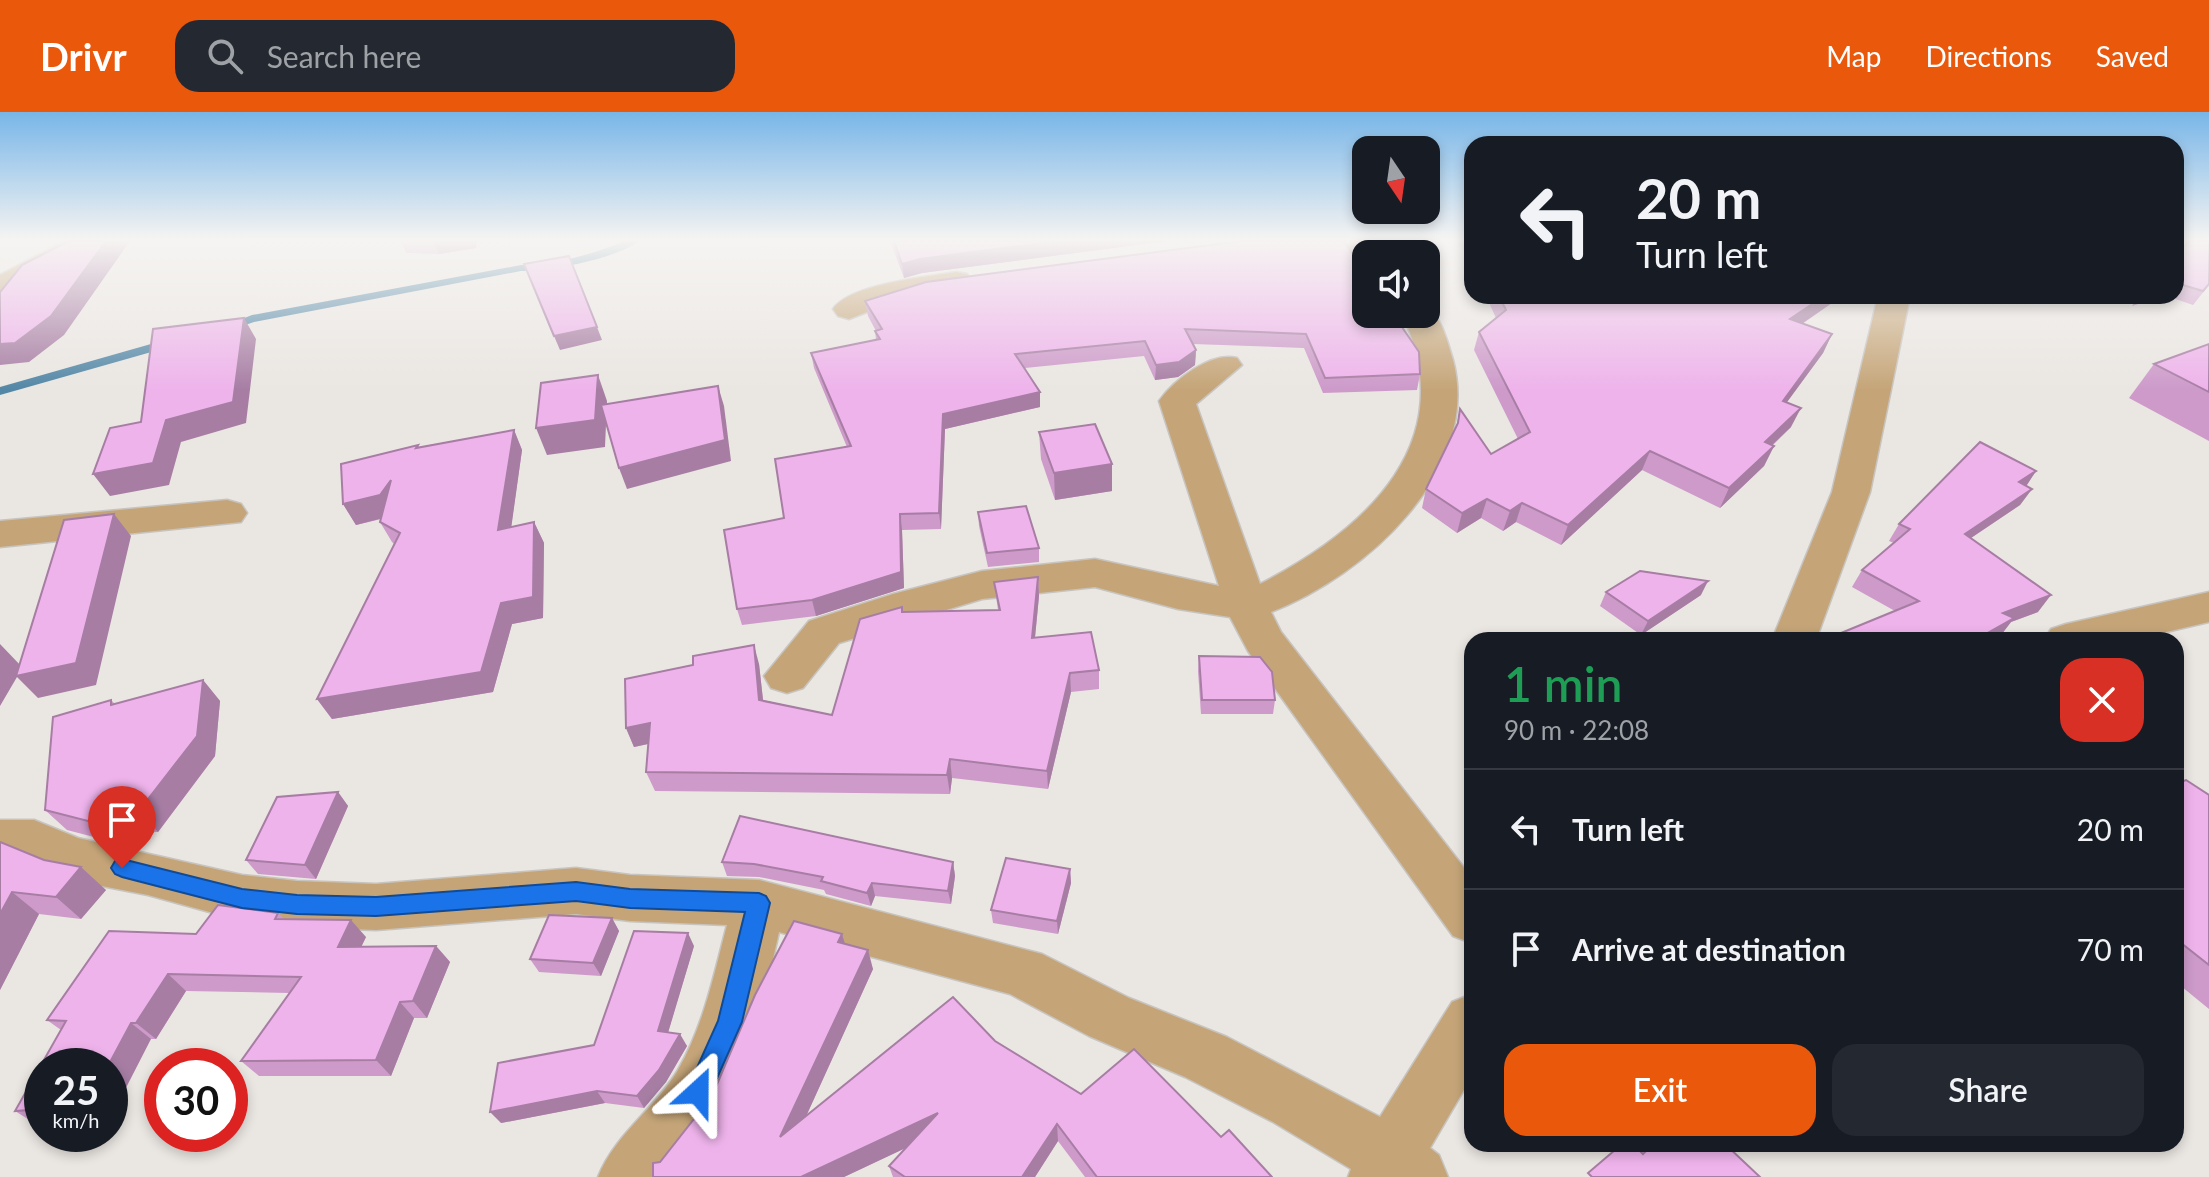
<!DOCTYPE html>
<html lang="en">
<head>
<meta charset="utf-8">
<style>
	body { margin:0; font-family:Lato,sans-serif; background:#242831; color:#f1f3f6; height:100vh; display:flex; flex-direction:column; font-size:30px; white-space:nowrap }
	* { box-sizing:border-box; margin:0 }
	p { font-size:26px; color:#9ea1a6 }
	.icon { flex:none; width:44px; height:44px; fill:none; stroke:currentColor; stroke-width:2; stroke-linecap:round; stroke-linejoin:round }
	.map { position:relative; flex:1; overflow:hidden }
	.details { position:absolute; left:1464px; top:520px; width:720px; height:520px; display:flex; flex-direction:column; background:#171b24; border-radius:24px; box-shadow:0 4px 12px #0003 }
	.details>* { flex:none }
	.guide { position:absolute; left:1464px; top:24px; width:720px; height:168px; border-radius:24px; box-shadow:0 4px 12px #0003; background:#171b24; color:#f1f3f6; overflow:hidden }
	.needle { width:52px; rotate:167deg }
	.controls { position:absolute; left:1352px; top:24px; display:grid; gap:16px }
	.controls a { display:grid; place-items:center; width:88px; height:88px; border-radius:16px; background:#171b24; box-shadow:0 4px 12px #0003; font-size:40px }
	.speed { position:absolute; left:24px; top:936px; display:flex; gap:16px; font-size:40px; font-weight:700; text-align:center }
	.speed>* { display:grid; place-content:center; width:104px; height:104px; border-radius:50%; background:#171b24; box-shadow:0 4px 12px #0003; line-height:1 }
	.speed small { font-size:20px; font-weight:400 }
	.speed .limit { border:12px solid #d22; background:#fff; color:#111 }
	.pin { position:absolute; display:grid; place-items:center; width:68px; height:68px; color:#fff; margin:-82px -34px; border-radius:50% 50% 50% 0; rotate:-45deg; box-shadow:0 0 8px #0007 }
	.pin .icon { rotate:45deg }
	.me { position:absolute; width:88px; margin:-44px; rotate:24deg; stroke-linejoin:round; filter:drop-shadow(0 0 6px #0008) }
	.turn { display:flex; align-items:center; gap:28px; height:168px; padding:0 40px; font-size:36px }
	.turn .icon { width:104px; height:104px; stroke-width:2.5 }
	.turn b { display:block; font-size:56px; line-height:68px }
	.round { display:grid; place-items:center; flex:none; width:84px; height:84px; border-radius:24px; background:#242831 }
	.overview { display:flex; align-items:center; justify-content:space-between; height:136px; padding:0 40px }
	h1 { font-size:48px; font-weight:600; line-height:60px; color:#1e9e55 }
	.action { display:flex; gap:16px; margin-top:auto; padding:16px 40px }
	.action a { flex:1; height:92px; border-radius:24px; background:#ea580c; color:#fff; font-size:32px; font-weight:600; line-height:92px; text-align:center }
	.action a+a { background:#242831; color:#f1f3f6 }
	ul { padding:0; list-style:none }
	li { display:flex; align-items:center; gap:24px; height:120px; padding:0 40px; border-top:2px solid #363941 }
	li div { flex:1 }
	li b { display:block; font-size:30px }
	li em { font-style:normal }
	header { display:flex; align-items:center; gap:48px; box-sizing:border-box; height:112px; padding:0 40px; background:#ea580c; color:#fff }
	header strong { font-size:38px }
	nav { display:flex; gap:44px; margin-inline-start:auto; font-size:28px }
	.search { width:560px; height:72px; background:#242831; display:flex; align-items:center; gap:20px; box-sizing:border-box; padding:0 28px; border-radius:24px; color:#9ea1a6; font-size:30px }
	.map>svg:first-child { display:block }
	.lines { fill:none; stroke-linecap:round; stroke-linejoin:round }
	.stream { fill:#5387a6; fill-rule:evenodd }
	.minor-casing { stroke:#c7c4c0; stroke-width:3 }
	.minor { fill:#c5a578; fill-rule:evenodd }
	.wall { fill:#cd9aca }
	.shaded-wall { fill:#a77da4 }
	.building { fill:#eeb3eb; stroke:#a77da4; stroke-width:2 }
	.route { fill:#1a73e8; stroke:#114b97; stroke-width:2 }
</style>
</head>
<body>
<header>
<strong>Drivr</strong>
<div class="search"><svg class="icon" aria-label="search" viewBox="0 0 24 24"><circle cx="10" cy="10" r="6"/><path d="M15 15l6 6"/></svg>Search here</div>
<nav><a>Map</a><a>Directions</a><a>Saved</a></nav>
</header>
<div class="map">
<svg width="2209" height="1065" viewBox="0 0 2209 1065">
	<rect width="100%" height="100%" fill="#eae6e2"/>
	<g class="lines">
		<g class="stream">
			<path d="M625 129H639C615 147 552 159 521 159L254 210 225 220 219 216 252 203 521 153C556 153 593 142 625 129Z"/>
			<polygon points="172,226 176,227 176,233 0,283 0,275"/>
		</g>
		<defs>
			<g id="minor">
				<polygon points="65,129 102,129 97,135 0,184 0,163"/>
				<polygon points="1341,129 1374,129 1386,142 1366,142 1366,150"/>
				<path d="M956 160 967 162 972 169 967 176 890 191 849 207 838 204 833 197C850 172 926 165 956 160Z"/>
				<polygon points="1878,184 1910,184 1870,380 1816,528 1772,528 1832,380"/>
				<path d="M1426 194C1441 203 1448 231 1453 248 1482 359 1365 464 1271 500L1281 520 1472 766V831L1453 824 1248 539 1230 505 1178 497 1095 475 982 487 839 531 803 576 787 581 771 576 764 564 809 509 893 482 982 459 1095 447 1219 474 1159 289C1174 268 1211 239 1237 246L1242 253 1196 292 1260 472C1367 417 1463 330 1402 202H1426Z"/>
				<polygon points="227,388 241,392 247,401 241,410 0,435 0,409"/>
				<polygon points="2209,480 2209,510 2132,528 2044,528 2051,517 2066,512"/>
				<path d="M0 708H34L78 726 242 763 297 769 376 772 576 756 630 763 759 768 1042 842 1129 886 1227 925 1380 1005 1452 890 1472 882V964L1430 1036 1439 1043 1448 1065H1348L1351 1057 1273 1010 1185 965 1089 924 1010 882 779 820 759 910 719 1001 669 1065H598C615 1022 655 997 678 958 704 913 714 862 727 813L630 809 576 802 376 818 297 815 242 809 148 783 71 768 29 750H0Z"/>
			</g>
		</defs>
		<use href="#minor" class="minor-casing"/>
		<use href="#minor" class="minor"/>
	</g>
	<g class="wall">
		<polygon points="401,129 477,129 476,136 439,142 406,141"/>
		<polygon points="890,129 1167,129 922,161 904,166"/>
		<polygon points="1241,129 1420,262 1417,278 1323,281 1304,236 1193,232 1196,238 1195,253 1178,265 1155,268 1144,244 1025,256 1040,295 945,317 941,417 902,418 904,476 816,504 742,513 737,497 784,406 847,335 814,256 811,241 876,228 875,219 876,219 868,204 865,189"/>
		<polygon points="1457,129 1472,129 1472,156 1466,142"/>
		<polygon points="2209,129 2209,173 2193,193 2167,184 2176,184 2176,143"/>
		<polygon points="1486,184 1842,184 1802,212 1832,222 1823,241 1786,291 1791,315 1772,334 1774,334 1764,354 1720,396 1642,358 1561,433 1516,410 1503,419 1481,406 1457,421 1422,396 1426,377 1456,316 1460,297 1491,342 1518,327 1474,238 1479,220 1496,206"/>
		<polygon points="2209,232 2209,329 2129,286 2154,252"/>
		<polygon points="514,318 522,338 511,415 534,410 544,431 543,506 512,512 493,580 332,607 317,587 394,432 392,430 380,410 381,407 356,413 343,392 418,333 419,335"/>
		<polygon points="1039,320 1112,379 1055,388 1041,347"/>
		<polygon points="2036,359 2026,374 2032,377 2020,393 1971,426 2038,500 2011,510 2001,523 1992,528 1824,528 1895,499 1852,475 1862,458 1894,431 1889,429 1899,412"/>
		<polygon points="978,400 1039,436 1039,450 988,455 979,414"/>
		<polygon points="1038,465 1039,484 1035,526 1099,558 1099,577 1071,580 1048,677 952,666 950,682 655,679 646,660 648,632 634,635 626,616 759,552 763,588 832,603 998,498 994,470"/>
		<polygon points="1606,480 1701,483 1641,523 1600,494"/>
		<polygon points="1199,544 1275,588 1273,602 1201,602 1198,559"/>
		<polygon points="203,568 220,589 215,644 158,720 154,720 140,737 67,718 45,698 111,588 115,592"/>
		<polygon points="2176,672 2209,683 2209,897 2176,870"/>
		<polygon points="338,680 348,694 316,767 258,762 246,748"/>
		<polygon points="0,730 106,778 81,807 39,802 0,878"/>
		<polygon points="722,750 953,750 955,764 951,792 875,784 871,794 826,782 824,778 759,765 727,764"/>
		<polygon points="1070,757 1071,771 1058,822 993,811 991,798"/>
		<polygon points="278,801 284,807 366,825 361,835 436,834 450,850 427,906 414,906 391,964 259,964 241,949 290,881 186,879 156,927 151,927 42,954 42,1014 39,1014 15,999 61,918 47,908 196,822"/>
		<polygon points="612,806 619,819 601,864 539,860 530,847"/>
		<polygon points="845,832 873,857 806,1004 995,929 1081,982 1221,1025 1272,1065 1085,1065 1058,1029 1035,1065 893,1065 889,1054 905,1036 844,1065 653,1065 660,1050"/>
		<polygon points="694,834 668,920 687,934 666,970 644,996 605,991 501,1011 594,933"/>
	</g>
	<g class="shaded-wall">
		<polygon points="106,129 130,129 64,223 29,250 0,253 0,232"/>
		<polygon points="433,129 477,129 476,136 439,142"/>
		<polygon points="1057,129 1167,129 922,161 904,166 902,152 920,147"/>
		<polygon points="1824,184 1842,184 1781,226 1790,207"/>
		<polygon points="2139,184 2163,184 2132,194"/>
		<polygon points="244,206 256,227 246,311 181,330 169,373 110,384 93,362 166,308"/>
		<polygon points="597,215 602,228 560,238 554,224"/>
		<polygon points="1832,222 1823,241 1774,308 1783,289"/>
		<polygon points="1196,238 1195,253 1178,265 1155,268 1156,253"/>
		<polygon points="598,263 607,289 605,335 547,343 536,316"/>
		<polygon points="718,274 724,294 731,349 627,377 619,356"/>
		<polygon points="1040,280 1040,295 945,317 941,417 939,401 943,302"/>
		<polygon points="1801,296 1791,315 1755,349 1765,330"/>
		<polygon points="514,318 522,338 508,439 498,418"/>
		<polygon points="1774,334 1764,354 1720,396 1729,376"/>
		<polygon points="1650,339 1642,358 1561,433 1568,413"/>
		<polygon points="1112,352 1112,379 1055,388 1054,361"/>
		<polygon points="2036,359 2025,376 2019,370"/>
		<polygon points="391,368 391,404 356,413 343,392"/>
		<polygon points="2032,377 2020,393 1953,438 1965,422"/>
		<polygon points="1487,387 1481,406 1457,421 1462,401"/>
		<polygon points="1522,391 1516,410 1503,419 1510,399"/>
		<polygon points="114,402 131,424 96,573 38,586 17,565 0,594 0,532 22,555"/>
		<polygon points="900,402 902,418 904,476 816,504 812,488"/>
		<polygon points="534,410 544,431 543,506 512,512 493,580 332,607 317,587 501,491"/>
		<polygon points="1038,465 1039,484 1033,545 1032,526"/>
		<polygon points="1708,469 1701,483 1641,523 1648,509"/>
		<polygon points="2051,483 2038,500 2011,510 2001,523 1992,528 1974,528 2003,501"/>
		<polygon points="754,533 759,552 765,606 759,588"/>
		<polygon points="1070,561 1071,580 1048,677 1047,659"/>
		<polygon points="203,568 220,589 215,644 158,720 138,700"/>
		<polygon points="650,611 657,630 634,635 626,616"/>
		<polygon points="950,647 952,666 950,682 947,663"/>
		<polygon points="338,680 348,694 316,767 305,753"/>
		<polygon points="134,700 154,720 140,737 119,717"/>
		<polygon points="953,750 955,764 951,792 948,779"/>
		<polygon points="81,755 106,778 81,807 56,785"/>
		<polygon points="1070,757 1071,771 1058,822 1057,809"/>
		<polygon points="872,771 875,784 871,794 867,781"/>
		<polygon points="12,780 39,802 0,878 0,802"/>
		<polygon points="612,806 619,819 601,864 593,851"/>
		<polygon points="351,808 366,825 353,852 338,835"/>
		<polygon points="688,821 694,834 665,931 658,919"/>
		<polygon points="842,822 848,842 838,830"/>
		<polygon points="436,834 450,850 427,906 413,889"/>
		<polygon points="868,838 873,857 789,1042 780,1025"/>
		<polygon points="168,862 186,879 156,927 136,911"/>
		<polygon points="400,890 414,906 391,964 376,948"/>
		<polygon points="131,911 151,927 110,1007 110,954 108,954"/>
		<polygon points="680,922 687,934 666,970 644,996 637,984"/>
		<polygon points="597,979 605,991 501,1011 490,1000"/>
		<polygon points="938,1001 942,1019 844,1065 801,1065"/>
		<polygon points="1057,1012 1058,1029 1035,1065 1022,1065"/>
	</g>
	<g class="building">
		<polygon points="69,129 106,129 51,204 15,231 0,232 0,180 22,153"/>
		<polygon points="894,129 1057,129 920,147 902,152"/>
		<polygon points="1241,129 1344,129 1366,162 1366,202 1393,202 1419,240 1420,262 1325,266 1306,222 1185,217 1196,238 1179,250 1156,253 1145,229 1015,242 1040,280 943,302 939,401 900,402 901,460 812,488 737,497 724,418 784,406 775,347 851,334 811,241 880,227 875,219 882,217 865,189 926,170"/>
		<polygon points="2189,129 2209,129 2209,172 2203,179 2176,171 2176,143"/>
		<polygon points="569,144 597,215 554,224 524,152"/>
		<polygon points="1499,184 1824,184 1790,207 1832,222 1783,289 1801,296 1765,330 1774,334 1729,376 1650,339 1568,413 1522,391 1510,399 1487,387 1462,401 1426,377 1458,311 1460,297 1491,342 1530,320 1479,220 1506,198"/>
		<polygon points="244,206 233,290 166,308 153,351 93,362 110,316 141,310 153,217"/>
		<polygon points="2209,232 2209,280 2154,252"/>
		<polygon points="598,263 595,308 536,316 541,271"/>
		<polygon points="718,274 725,328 619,356 601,293"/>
		<polygon points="1095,312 1112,352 1054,361 1039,320"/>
		<polygon points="514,318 498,418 534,410 533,485 501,491 481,560 317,587 400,421 380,410 391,368 380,383 343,392 341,352 418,333 416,336"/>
		<polygon points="1980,330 2036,359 2019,370 2032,377 1965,422 2051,483 2003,501 2014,506 1975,528 1824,528 1919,489 1862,458 1910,417 1899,412"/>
		<polygon points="1026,394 1039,436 987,441 978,400"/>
		<polygon points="114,402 76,551 16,564 64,408"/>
		<polygon points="1640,459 1708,469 1648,509 1606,480"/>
		<polygon points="1038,465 1032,526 1091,520 1099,558 1070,561 1047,659 950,647 947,663 646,660 650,611 626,616 625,567 693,553 693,544 754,533 759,588 832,603 860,507 902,495 902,500 1000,498 994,470"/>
		<polygon points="1199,544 1260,545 1272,560 1275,588 1202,588"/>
		<polygon points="203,568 197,624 138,700 134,700 119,717 45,698 53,605 111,588 111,593"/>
		<polygon points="2186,668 2209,683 2209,853 2176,827 2176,798 2178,797 2176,795 2176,672"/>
		<polygon points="338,680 305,753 246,748 277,685"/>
		<polygon points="740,704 953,750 948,779 872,771 867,781 821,769 823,765 754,752 722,750"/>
		<polygon points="0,730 44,748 81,755 56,785 12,780 0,802"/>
		<polygon points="1006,746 1070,757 1057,809 991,798"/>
		<polygon points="218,793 278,801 275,807 351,808 338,835 436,834 413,889 400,890 376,948 241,949 301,865 168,862 136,911 131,911 108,954 42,954 42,997 15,999 66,909 47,908 109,819 196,822"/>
		<polygon points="549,803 612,806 593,851 530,847"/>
		<polygon points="794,809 842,822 838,830 868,838 780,1025 953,885 995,929 1081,982 1134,937 1221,1025 1229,1018 1272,1065 1097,1065 1057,1012 1022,1065 905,1065 889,1054 938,1001 801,1065 653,1065 653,1051 660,1050 712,984 755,883"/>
		<polygon points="634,819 688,821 658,919 680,922 659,958 637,984 597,979 490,1000 498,951 594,933"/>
		<polygon points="1622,1032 1633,1032 1643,1042 1653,1032 1725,1032 1760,1065 1592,1065 1588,1061"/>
	</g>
	<linearGradient id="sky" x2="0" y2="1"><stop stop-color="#78b6e8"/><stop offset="0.46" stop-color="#f6f4f2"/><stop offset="1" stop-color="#f6f4f2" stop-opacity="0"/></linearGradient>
	<rect width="2209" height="278" fill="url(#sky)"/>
	<polygon class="route" points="122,747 242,777 297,783 376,785 576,770 630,777 759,781 766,784 770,791 742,910 707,989 698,993 689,989 686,980 718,909 745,800 630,796 576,789 376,804 297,802 242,796 122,765 115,762 111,756 115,749"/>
</svg>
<div class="controls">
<a><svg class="needle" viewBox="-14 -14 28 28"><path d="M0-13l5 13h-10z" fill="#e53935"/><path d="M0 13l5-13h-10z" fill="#9ea1a6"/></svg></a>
<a><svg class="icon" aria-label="sound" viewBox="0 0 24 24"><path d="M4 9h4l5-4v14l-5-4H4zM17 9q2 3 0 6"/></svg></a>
</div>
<div class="speed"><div>25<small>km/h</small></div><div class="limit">30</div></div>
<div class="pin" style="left:122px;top:756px;background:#d93025"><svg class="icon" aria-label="arrive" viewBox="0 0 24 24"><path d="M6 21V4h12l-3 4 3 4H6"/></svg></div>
<svg class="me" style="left:698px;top:980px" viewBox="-20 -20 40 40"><path d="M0-17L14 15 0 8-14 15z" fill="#1a73e8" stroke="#fff" stroke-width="4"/></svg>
<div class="guide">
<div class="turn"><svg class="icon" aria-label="left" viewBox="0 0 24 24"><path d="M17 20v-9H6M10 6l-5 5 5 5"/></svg><div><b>20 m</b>Turn left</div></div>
</div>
<section class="details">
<div class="overview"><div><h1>1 min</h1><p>90 m · 22:08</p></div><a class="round" style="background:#d93025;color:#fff"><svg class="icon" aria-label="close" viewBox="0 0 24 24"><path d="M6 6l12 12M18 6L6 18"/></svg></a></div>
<ul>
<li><svg class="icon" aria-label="left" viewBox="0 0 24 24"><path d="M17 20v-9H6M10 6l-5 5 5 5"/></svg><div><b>Turn left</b></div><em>20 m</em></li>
<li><svg class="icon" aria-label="arrive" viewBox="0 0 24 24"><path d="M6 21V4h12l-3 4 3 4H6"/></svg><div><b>Arrive at destination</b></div><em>70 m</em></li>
</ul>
<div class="action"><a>Exit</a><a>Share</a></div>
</section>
</div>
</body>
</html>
